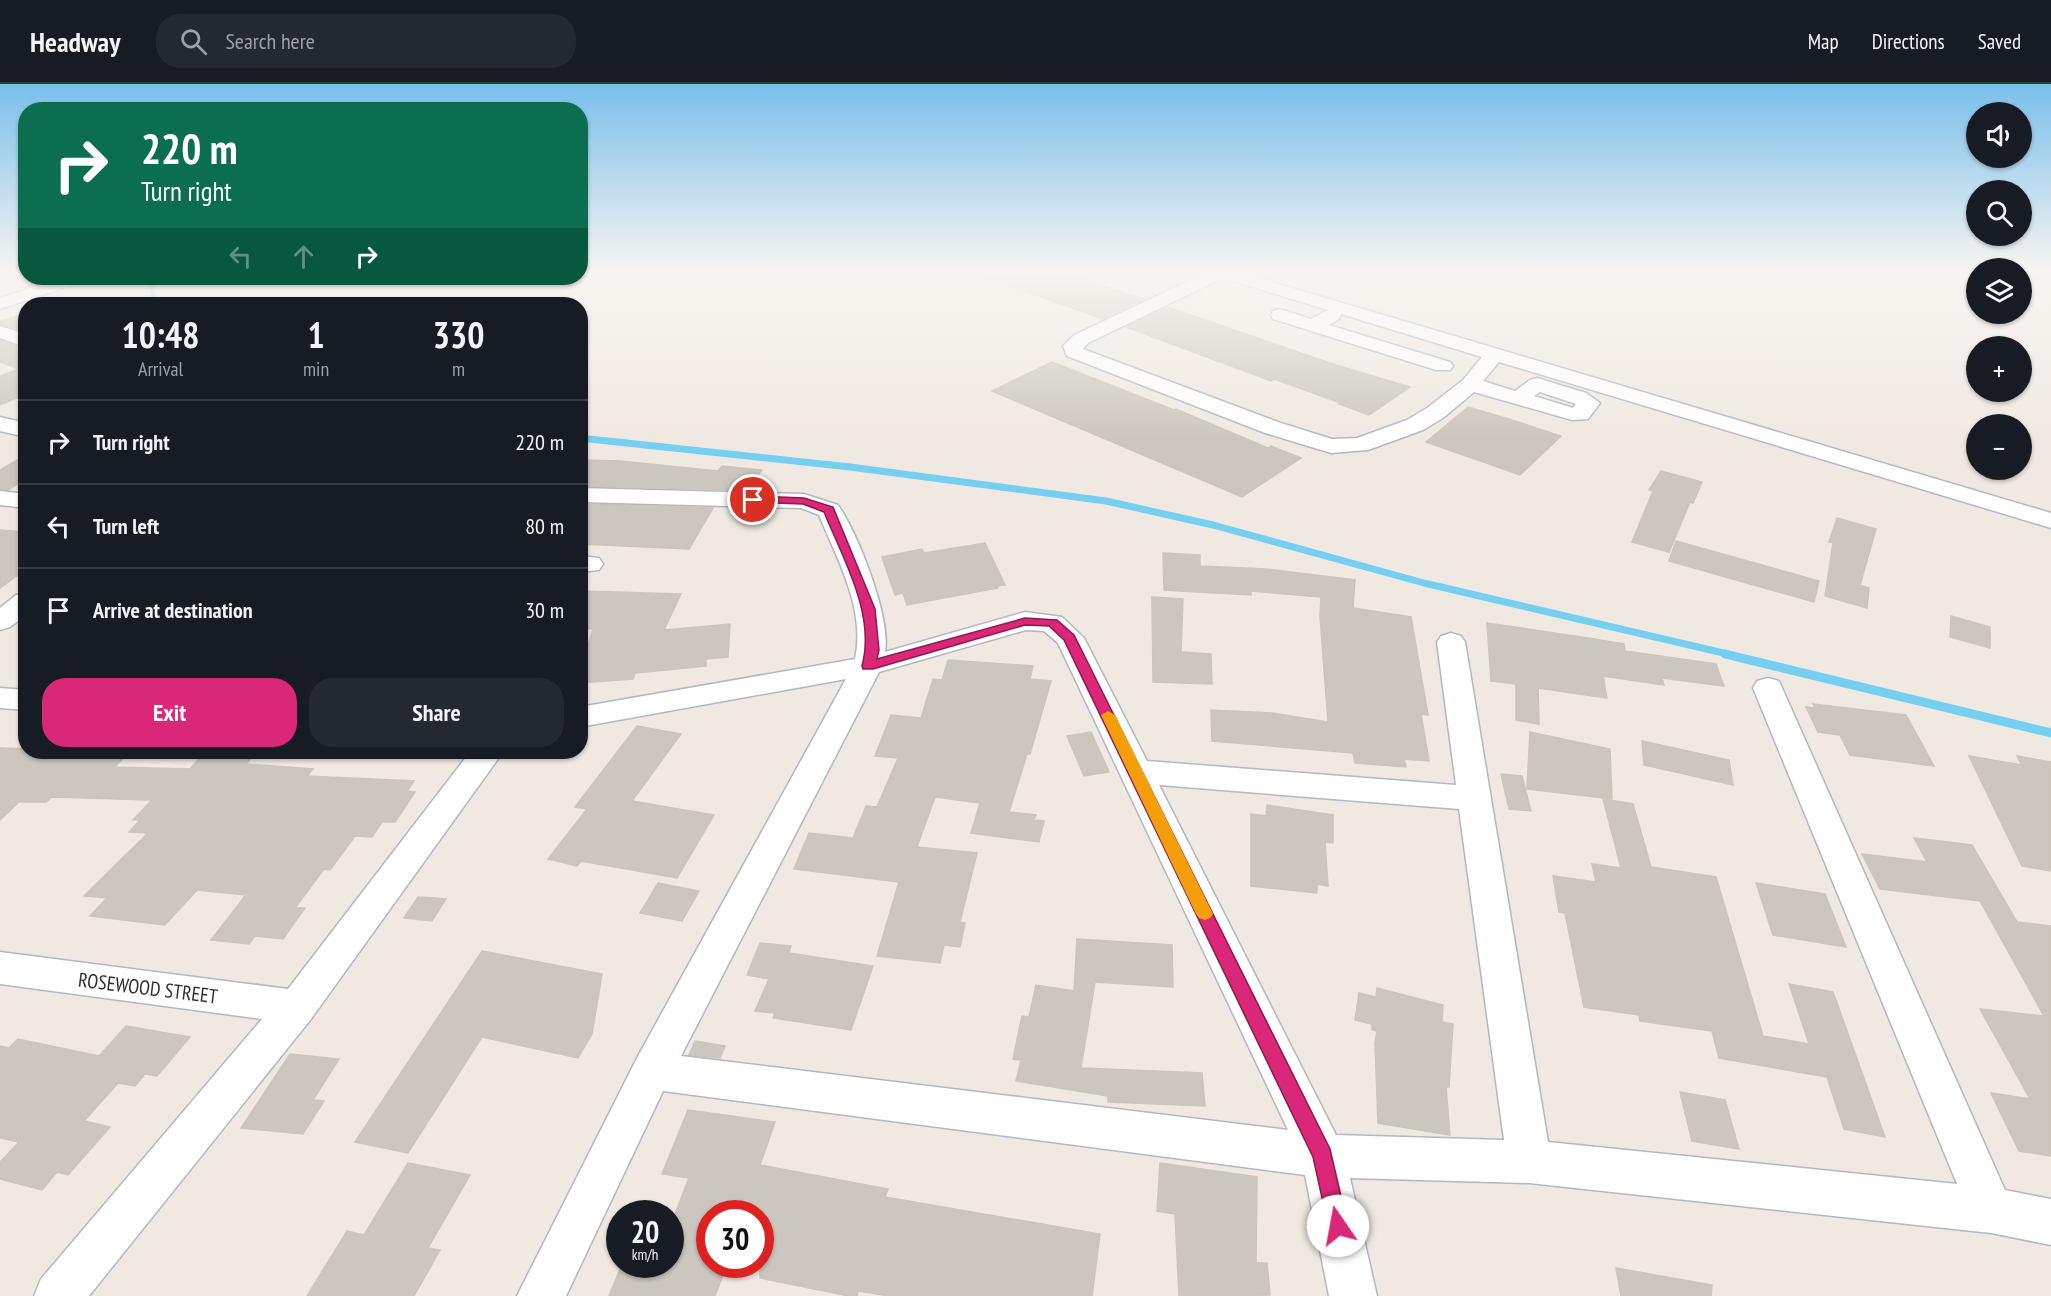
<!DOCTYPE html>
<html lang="en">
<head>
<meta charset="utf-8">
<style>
	body { margin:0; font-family:"PT Sans Narrow",sans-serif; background:#242831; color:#f1f3f6; height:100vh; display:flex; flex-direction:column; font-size:22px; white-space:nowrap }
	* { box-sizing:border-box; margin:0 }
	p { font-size:20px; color:#9ea1a6 }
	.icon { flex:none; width:33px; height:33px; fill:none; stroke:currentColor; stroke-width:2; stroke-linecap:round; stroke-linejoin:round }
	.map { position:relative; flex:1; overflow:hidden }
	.panel { position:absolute; left:18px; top:213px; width:570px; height:462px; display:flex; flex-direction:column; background:#171b24; border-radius:24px; box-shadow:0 2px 4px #0004 }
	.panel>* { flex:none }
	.guide { position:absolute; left:18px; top:18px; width:570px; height:183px; border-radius:24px; box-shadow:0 2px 4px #0004; background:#0b6e4f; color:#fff; overflow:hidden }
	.tools { position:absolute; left:1966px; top:18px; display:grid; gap:12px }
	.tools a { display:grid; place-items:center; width:66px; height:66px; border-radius:50%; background:#171b24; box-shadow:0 2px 4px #0004; font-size:30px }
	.speed { position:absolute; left:606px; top:1116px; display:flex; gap:12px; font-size:30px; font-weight:700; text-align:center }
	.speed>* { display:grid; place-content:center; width:78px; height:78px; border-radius:50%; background:#171b24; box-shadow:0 2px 4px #0004; line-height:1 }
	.speed small { font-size:15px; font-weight:400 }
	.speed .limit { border:9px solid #d22; background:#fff; color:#111 }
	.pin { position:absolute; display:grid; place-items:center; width:51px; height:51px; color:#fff; margin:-26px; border:3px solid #fff; border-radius:50%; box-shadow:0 2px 6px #0007 }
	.me { position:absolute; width:66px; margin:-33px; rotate:348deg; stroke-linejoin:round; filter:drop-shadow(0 0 4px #0008) }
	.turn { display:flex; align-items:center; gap:21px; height:126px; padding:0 24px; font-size:27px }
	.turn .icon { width:78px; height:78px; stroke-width:2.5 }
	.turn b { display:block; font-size:42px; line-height:51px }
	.lanes { display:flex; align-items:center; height:57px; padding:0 24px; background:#0003; justify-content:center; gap:30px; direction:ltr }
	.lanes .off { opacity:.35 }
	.eta { display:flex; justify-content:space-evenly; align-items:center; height:102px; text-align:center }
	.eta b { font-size:36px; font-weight:600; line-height:42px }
	.action { display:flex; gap:12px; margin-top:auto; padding:12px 24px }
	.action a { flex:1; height:69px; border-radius:24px; background:#db2777; color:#fff; font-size:24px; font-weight:600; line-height:69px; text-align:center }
	.action a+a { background:#242831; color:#f1f3f6 }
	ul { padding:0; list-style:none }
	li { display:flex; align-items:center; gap:18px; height:84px; padding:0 24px; border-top:2px solid #363941 }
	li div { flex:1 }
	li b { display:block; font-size:22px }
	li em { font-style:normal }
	header { display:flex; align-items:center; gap:36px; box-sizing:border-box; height:84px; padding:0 30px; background:#171b24; border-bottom:2px solid #363941 }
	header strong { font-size:28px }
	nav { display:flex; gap:33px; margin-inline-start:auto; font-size:21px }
	.search { width:420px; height:54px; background:#242831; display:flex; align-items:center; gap:15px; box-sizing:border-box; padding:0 21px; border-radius:24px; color:#9ea1a6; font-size:22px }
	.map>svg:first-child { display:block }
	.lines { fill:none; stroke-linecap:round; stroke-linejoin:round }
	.stream-far2 { stroke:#75cff0; stroke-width:5 }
	.stream-far1 { stroke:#75cff0; stroke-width:7 }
	.stream { stroke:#75cff0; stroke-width:9 }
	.building { fill:#cbc7bf; stroke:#cbc5ba; stroke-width:1.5 }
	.minor-casing { stroke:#b4b7c1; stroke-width:3 }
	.minor { fill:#fff; fill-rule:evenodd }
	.route { fill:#db2777; stroke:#8e194d; stroke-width:1.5 }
	.slow { fill:#f59e0b }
	.labels { text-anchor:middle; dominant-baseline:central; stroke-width:6; stroke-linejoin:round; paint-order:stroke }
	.near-street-label { font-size:20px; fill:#2e2e2e; stroke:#fff }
</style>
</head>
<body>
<header>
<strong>Headway</strong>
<div class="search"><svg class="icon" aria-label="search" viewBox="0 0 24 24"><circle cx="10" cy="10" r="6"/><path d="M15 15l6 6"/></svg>Search here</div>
<nav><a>Map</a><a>Directions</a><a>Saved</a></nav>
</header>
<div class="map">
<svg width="2051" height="1212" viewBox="0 0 2051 1212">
	<rect width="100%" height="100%" fill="#efe9e1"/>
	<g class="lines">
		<g class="stream-far2">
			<polyline points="151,194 153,213 159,220"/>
			<polyline points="580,354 588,355"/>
		</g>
		<polyline class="stream-far1" points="580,354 850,383 1106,417 1213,441 1424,499 1732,571"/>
		<polyline class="stream" points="1725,570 2051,649"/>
	</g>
	<g class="building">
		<polygon points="977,187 1055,187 1145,215 1103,235 976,190"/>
		<polygon points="1168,223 1333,280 1410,303 1369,331 1339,320 1341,319 1274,295 1271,297 1126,243"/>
		<polygon points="26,229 26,247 0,240 0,237"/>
		<polygon points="0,256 26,265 26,310 0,321 0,292 19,285 0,278"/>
		<polygon points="1052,278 1174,326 1176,325 1268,364 1271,362 1301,374 1242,413 992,307"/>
		<polygon points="1468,323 1512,336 1561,352 1520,391 1426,358"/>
		<polygon points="26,371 26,395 8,406 0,405 0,386"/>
		<polygon points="580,376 620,377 718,387 722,382 762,386 747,406 580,402"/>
		<polygon points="1661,387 1702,398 1693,419 1690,418 1669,468 1632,458 1653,407 1649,406"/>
		<polygon points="580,420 713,424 689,465 580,460"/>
		<polygon points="1837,434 1876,445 1860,501 1869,504 1867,524 1825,512 1833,459 1829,458"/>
		<polygon points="0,446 26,448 26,485 0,504"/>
		<polygon points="1676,457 1819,497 1814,518 1669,477"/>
		<polygon points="985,459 1005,501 997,502 998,504 907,521 903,509 895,511 882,473 922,465 924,469"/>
		<polygon points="1163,469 1200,471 1200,482 1266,485 1355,496 1353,524 1411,533 1428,631 1421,630 1429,677 1404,675 1406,683 1355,679 1353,669 1212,657 1211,626 1272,629 1328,638 1320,532 1321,513 1251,507 1251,511 1164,506"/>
		<polygon points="580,507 681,510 664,546 730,540 728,573 706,575 706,582 635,589 633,595 580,599 580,586 593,545 580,544"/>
		<polygon points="1152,513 1183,515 1181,568 1211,570 1212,600 1153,598"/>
		<polygon points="1951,532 1990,543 1990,564 1950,553"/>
		<polygon points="1487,539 1588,554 1624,560 1625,567 1716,580 1724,602 1662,594 1664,601 1603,592 1607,614 1538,604 1539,640 1516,636 1516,600 1491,597"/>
		<polygon points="948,576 1033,582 1030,595 1051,597 1030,670 1027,670 1009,728 1036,731 1034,736 1044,737 1039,758 971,749 980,719 935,713 917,763 977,769 960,838 965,839 960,863 944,861 940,879 877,872 899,798 794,785 809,749 853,754 866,722 877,723 898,674 875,672 891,631 921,634 933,595 942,596"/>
		<polygon points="1813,620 1906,631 1934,682 1850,671 1840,651 1818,648 1806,623 1815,624"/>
		<polygon points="637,642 681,650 632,717 714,731 677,794 581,777 577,782 548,775 587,725 575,723"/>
		<polygon points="1091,648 1109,688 1084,692 1067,652"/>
		<polygon points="1530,648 1610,665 1612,715 1527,705"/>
		<polygon points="1642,657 1729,676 1733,701 1644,681"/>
		<polygon points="0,664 26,665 26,668 127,670 115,683 190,685 204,669 253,672 246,680 313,685 307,692 414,697 407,707 415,708 395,738 382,738 372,753 355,752 330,786 324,785 295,824 305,824 283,855 255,852 249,860 211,856 246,811 197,806 165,841 90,832 107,814 84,812 148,749 129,748 140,736 133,736 152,716 52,713 46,718 19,718 0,736"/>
		<polygon points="1969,672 2022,681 2017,672 2051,678 2051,787 2022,782"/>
		<polygon points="1501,690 1522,692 1531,727 1509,725"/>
		<polygon points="1603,715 1633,720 1651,783 1716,793 1763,952 1809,960 1789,900 1833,908 1885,1053 1844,1045 1827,993 1719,974 1712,947 1640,937 1639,931 1584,923 1565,829 1559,828 1553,792 1596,798 1592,780 1621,784"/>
		<polygon points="1267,721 1333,731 1333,759 1325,758 1328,802 1317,800 1317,809 1251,802 1251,730 1266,732"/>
		<polygon points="1914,754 1972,761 2017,838 2051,842 2051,1072 2019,1067 1991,1009 2030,1015 1980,925 2044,932 1980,817 1880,805 1862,770 1927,778"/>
		<polygon points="658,799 699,807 682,837 640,829"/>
		<polygon points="1756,799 1825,810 1846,863 1773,851"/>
		<polygon points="418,813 446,815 432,837 404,834"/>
		<polygon points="1077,855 1172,861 1173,903 1095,898 1081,984 1202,989 1205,1022 1108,1018 1108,1012 1016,997 1021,976 1013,975 1022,932 1029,933 1036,901 1074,907"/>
		<polygon points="760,859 791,862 789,869 873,882 851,946 773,934 775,929 755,927 769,895 747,891"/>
		<polygon points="482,867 602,890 592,950 578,974 482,953 408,1069 355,1058"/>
		<polygon points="1377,904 1443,921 1442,938 1453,940 1449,1003 1446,1003 1450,1051 1378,1039 1375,959 1377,947 1372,946 1372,940 1355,936 1359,909 1376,913"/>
		<polygon points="126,942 190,953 157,992 145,990 135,1002 118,999 84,1037 110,1043 68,1091 57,1088 42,1106 0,1095 0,1078 19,1058 0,1054 0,962 9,964 18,955 99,972"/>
		<polygon points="695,957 725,962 720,974 689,971"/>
		<polygon points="290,970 339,975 313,1016 324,1017 303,1050 241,1044"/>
		<polygon points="1680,1008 1725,1016 1739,1065 1692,1057"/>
		<polygon points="688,1026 775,1038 760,1081 888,1105 885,1113 1100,1150 1092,1212 890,1212 858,1207 857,1212 849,1212 760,1194 760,1130 710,1130 710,1180 727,1180 715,1212 609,1212 622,1180 670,1180 670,1143 689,1094 662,1090"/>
		<polygon points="408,1079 470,1091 428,1164 440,1166 414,1212 307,1212 347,1147 364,1151"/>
		<polygon points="1160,1079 1257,1093 1256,1179 1267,1179 1270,1211 1179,1212 1175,1130 1157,1127"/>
		<polygon points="1616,1184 1712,1201 1711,1212 1621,1212"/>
	</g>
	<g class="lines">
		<defs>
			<g id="minor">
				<path d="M1210 187H1235L2051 429V444L1499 278 1483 297 1515 307 1530 296 1537 294 1586 309 1600 319 1588 335 1572 336 1474 308 1443 334 1423 346 1368 366 1331 369 1265 349 1067 272 1063 262 1074 251ZM1223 194 1328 226 1311 235 1280 225 1273 227 1271 231 1273 235 1436 286H1450L1453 282 1450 278 1329 241 1339 235 1341 230 1482 273 1463 296 1427 324 1407 336 1357 354 1332 355 1281 339 1083 265 1088 259ZM1540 308 1576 320 1573 324 1534 312Z"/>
				<polygon points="60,194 78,194 73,201 0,225 0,214"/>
				<polygon points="0,242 26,250 26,263 0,254"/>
				<polygon points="0,333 26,339 26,353 0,347"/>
				<path d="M580 404 804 410 838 421C858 450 891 533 885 568L1025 528 1062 533 1084 554 1147 677 1456 701 1437 558 1441 552 1451 549 1461 552 1465 558 1548 1058 1957 1100 1753 604 1757 597 1768 594 1779 597 2005 1106 2051 1115V1161L1991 1149 1529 1099 1350 1094 1377 1212H1329L1305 1091 663 1007 566 1212H517L637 974 846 595 580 643V623L855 575C866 525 837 475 819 431L801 424 580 418ZM1026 546 1044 547 1058 559 1288 1046 681 972 879 588ZM1159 701 1459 725 1504 1056 1336 1051Z"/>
				<polygon points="0,407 26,410 26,424 0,421"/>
				<polygon points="580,472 599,474 603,480 599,486 580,488"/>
				<polygon points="26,509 26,531 10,543 0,546 0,524 16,511"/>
				<polygon points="0,604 26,606 26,626 0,624"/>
				<polygon points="470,668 503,668 311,935 89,1212 34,1212 41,1195 262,935 0,900 0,868 288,905"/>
			</g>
		</defs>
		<use href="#minor" class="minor-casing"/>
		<use href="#minor" class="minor"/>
	</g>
	<linearGradient id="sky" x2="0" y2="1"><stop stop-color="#7abfeb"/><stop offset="0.53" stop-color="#f8f5f2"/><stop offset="1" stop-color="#f8f5f2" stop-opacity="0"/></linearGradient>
	<rect width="2051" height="356" fill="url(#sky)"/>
	<path class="route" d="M753 412 804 414 833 423 875 525 879 566 877 575 1025 534 1057 536 1074 551 1330 1065 1348 1142 1345 1150 1338 1153 1330 1150 1313 1073 1064 556 1049 542 1025 541 873 585H863L862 582C876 530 843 475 824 428L803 420 749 418 747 416Z"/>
	<polygon class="slow" points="1108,627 1115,631 1213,830 1210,834 1205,836 1199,834 1196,830 1101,631"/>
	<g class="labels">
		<g class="near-street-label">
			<text transform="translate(148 904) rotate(7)">ROSEWOOD STREET</text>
		</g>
	</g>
</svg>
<div class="tools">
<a><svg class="icon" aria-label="sound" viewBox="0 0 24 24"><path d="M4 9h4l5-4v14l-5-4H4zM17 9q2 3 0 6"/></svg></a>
<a><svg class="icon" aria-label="search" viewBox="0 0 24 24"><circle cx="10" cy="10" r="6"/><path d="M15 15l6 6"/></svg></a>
<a><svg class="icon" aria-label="layers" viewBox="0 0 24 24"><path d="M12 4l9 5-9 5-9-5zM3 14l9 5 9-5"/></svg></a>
<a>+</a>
<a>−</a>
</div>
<div class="speed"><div>20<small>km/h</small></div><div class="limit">30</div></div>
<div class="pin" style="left:753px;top:416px;background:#d93025"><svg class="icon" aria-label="arrive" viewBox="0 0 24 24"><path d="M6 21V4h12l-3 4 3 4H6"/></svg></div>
<svg class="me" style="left:1338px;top:1142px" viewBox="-20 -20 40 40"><circle r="19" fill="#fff"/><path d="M0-13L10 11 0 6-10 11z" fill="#db2777"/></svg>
<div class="guide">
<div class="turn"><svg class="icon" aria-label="right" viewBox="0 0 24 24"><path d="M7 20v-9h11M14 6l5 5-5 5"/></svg><div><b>220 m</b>Turn right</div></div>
<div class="lanes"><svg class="icon off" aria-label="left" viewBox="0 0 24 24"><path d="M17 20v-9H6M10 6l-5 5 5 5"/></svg><svg class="icon off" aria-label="ahead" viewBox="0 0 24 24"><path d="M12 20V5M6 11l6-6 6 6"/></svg><svg class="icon" aria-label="right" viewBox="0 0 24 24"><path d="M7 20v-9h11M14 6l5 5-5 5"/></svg></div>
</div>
<section class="panel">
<div class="eta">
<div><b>10:48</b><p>Arrival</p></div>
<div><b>1</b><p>min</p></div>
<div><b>330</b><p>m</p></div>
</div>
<ul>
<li><svg class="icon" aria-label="right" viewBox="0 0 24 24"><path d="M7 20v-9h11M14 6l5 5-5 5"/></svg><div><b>Turn right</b></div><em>220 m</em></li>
<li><svg class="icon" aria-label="left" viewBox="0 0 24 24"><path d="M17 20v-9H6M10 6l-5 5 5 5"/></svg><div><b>Turn left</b></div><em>80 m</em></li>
<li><svg class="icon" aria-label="arrive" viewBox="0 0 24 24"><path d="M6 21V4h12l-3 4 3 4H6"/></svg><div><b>Arrive at destination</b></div><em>30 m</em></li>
</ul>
<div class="action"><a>Exit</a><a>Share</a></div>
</section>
</div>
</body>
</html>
